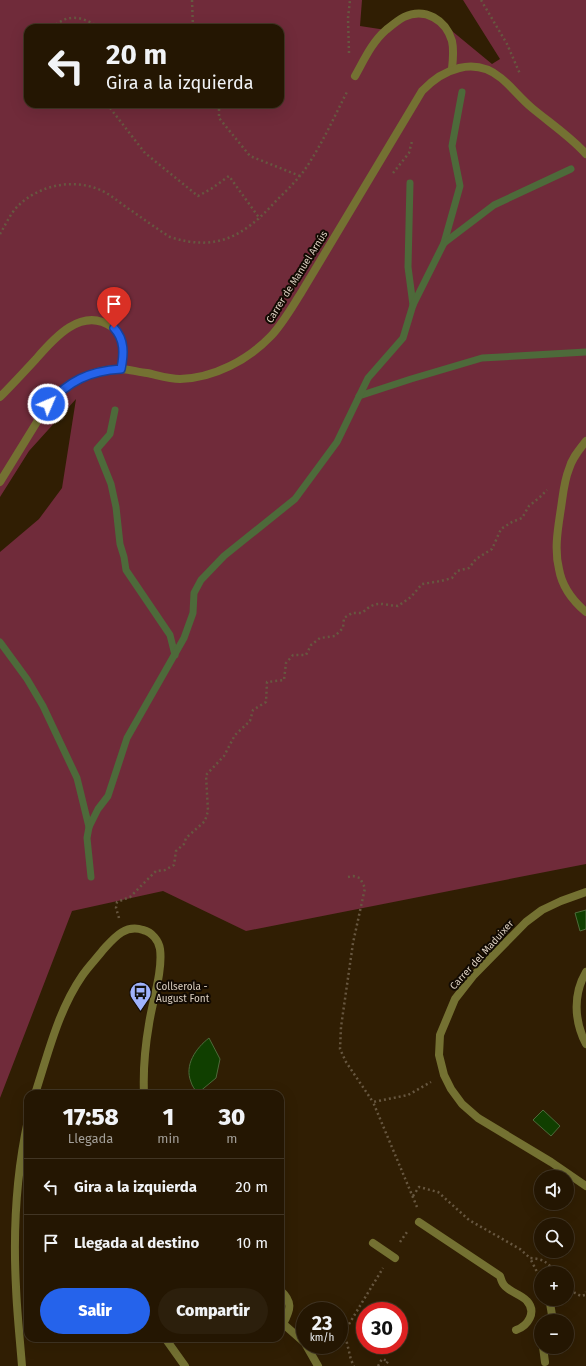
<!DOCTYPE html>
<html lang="es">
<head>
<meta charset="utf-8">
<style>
	body { margin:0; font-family:"Fira Sans",sans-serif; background:#2c1f0c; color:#f1f3f6; height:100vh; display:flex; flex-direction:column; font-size:15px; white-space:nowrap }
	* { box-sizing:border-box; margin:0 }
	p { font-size:13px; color:#a39f99 }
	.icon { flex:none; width:22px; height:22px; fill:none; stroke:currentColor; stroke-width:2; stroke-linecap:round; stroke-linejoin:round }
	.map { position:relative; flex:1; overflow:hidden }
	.side { position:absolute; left:24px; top:1090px; width:260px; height:252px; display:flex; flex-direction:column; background:#241602; border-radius:12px; box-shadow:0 4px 16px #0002,0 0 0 1px #413524 }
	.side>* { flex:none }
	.banner { position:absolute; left:24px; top:24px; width:260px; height:84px; border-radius:12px; box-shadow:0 4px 16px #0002,0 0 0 1px #413524; background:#241602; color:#f1f3f6; overflow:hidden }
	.fabs { position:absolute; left:534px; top:1170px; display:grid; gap:8px }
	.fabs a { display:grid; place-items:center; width:40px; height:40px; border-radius:50%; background:#241602; box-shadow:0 4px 16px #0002,0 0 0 1px #413524; font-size:20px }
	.speed { position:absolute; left:296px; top:1302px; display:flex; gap:8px; font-size:20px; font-weight:700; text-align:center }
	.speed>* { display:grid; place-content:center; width:52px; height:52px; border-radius:50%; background:#241602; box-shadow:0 4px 16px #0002,0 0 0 1px #413524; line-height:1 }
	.speed small { font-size:10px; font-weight:400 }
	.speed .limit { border:6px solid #d22; background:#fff; color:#111 }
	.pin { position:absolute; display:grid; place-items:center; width:34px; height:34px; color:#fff; margin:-41px -17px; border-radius:50% 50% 50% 0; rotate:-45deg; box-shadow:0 0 4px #0007 }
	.pin .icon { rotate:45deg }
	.me { position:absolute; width:44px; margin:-22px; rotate:45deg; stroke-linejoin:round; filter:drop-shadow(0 0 3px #0008) }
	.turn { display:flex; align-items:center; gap:14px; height:84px; padding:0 16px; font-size:18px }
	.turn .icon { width:52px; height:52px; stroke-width:2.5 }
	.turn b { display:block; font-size:28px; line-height:34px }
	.eta { display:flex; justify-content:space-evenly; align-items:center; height:68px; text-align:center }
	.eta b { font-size:24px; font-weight:800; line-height:28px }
	.button { display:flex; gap:8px; margin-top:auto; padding:8px 16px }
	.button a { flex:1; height:46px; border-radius:24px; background:#2563eb; color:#fff; font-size:16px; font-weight:800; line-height:46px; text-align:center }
	.button a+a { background:#2c1f0c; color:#f1f3f6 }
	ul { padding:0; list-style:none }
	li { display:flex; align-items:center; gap:12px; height:56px; padding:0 16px; border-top:1px solid #413524 }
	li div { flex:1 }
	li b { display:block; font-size:15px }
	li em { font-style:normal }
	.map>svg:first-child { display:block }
	.green { fill:#702b3a; fill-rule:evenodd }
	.water { fill:#103f00; stroke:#4d6a3a }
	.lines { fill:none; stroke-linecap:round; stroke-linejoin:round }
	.stream { stroke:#4d6a3a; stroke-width:7 }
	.path { stroke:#675740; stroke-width:2.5; stroke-dasharray:2 3; stroke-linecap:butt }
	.service { stroke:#747132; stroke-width:8 }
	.minor { stroke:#747132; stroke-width:8 }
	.route-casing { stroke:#184099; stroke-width:10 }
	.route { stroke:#2563eb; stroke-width:7 }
	.labels { text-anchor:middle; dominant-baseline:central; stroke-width:4; stroke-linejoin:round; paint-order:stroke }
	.street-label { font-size:10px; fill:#dcd0c1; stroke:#120a02 }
	.poi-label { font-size:10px; fill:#dcd0c1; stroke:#120a02; text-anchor:start }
</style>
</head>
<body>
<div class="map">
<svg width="586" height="1366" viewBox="0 0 586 1366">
	<rect width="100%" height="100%" fill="#301e03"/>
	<path class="green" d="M0 0H362L360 26 386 30 404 17H435L492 64 500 59 463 0H586V864L246 931 163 891 72 911 0 1098V552L39 519 62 488 76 399 29 451 0 497ZM28 28H280V104H28Z"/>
	<g class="water">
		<polygon points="586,910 586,929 580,931 575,913"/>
		<path d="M209 1038 220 1059 216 1078 198 1093C195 1090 192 1086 191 1082 184 1065 196 1048 209 1038Z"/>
		<polygon points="543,1110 560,1126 551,1136 533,1120"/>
	</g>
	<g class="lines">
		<g class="stream">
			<polyline points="410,183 408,267 413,305"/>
			<polyline points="444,243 460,186 452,146 462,92"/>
			<polyline points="359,396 411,379 482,358 586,352"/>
			<polyline points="115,410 110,434 97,449 111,484 116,507 120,544 124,557 126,570 170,635 175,655"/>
			<polyline points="0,642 27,679 43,706 77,778 89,827"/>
			<polyline points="91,877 87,838 89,827 98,809 108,796 127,738 184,638 193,613 194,593 201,580 224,556 295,499 337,442 368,378 403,338 413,305 444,243 494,205 571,169"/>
		</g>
		<g class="path">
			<polyline points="192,0 193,28"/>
			<polyline points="481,0 507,44 520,74"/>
			<path d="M52 28C69 12 82 17 101 28"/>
			<polyline points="349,53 348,18 350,0"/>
			<polyline points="107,104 145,153 198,196 211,189 229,176 260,219"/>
			<polyline points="219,104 219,118 250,156 300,176"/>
			<polyline points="393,173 409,153 412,141"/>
			<path d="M0 234C6 224 11 212 20 204 43 183 80 177 108 194 116 199 124 206 132 211 145 220 157 229 170 237 217 252 244 236 275 202 288 189 302 176 311 160 325 138 336 113 348 90"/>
			<polyline points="348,877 353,876 360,878 365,888 353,943 341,1027 340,1049 346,1062 373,1102"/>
			<path d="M119 918 116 908 117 902 130 897 156 871 165 870 174 865 176 851 184 844 186 838 205 821 208 811 206 775 224 756 235 735 250 721 253 710 266 702 267 682 284 680 286 663 293 655H306L311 645 320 638 335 636 343 628 344 618 352 613H362C377 599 381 605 398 606L411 597 422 584 441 581 452 578 457 571 469 568 476 559 492 549 501 529 512 522 522 518 529 506 540 497 547 490"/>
			<polyline points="413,1196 419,1187 438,1192 469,1220 520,1249 530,1258"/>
			<polyline points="417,1207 373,1102 408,1095 431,1082"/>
			<polyline points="400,1242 407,1232"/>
			<path d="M541 1280 530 1258C544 1259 547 1262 556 1273"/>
			<polyline points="567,1285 575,1293 581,1296 585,1295 586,1292"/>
			<polyline points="339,1323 346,1329 383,1268"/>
			<polyline points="339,1331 343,1333 342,1336 347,1343 351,1360 354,1366"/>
			<polyline points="378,1366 382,1359 388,1361 385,1366"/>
		</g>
		<g class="service">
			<path d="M355 76C364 60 372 42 386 30 391 26 398 20 404 17 425 7 446 20 452 41 454 50 453 60 452 69"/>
			<path d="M0 397C12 385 24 372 36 359 54 338 82 306 112 327 126 337 124 355 121 369"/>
			<path d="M419 1222 500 1276C501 1279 502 1283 504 1285 509 1292 521 1294 527 1301 537 1312 528 1326 516 1330"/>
			<polyline points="373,1243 395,1258"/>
			<path d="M280 1290C293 1302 291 1309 283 1324"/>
			<polyline points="546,1299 550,1303 553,1321"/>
			<polyline points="165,1338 185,1366"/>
			<polyline points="543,1347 545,1362"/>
		</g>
		<g class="minor">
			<path d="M586 441C579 450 572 458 569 469 564 481 563 495 561 508 558 528 554 549 559 569 562 587 573 601 586 612"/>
			<path d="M0 482 48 404C67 383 91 369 120 369 128 369 138 372 147 373 157 375 169 379 180 379 214 378 248 360 271 336 283 323 292 307 301 293L422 91C443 69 474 56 501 78 512 87 521 99 532 108 550 123 571 137 586 154"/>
			<polyline points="586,892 561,901 542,910 526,922 473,976 455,999 440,1035 439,1055 444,1075 451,1089 462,1104 478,1118 551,1162 586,1186"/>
			<path d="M586 972C573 994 574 1021 586 1044"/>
			<path d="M35 1094C48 1054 58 1011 82 976 88 967 96 959 103 950 114 938 125 924 143 930 152 932 159 941 160 949 163 971 152 1003 149 1024 145 1047 143 1071 144 1094"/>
			<polyline points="280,1321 305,1343"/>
			<polyline points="306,1345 318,1366"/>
			<path d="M22 1366C20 1340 17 1313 16 1287 13 1231 16 1175 28 1120"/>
		</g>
	</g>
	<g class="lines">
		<defs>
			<path id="route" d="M48 404C69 381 89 371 121 369 124 354 125 340 114 328"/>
		</defs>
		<use href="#route" class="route-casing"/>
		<use href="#route" class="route"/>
	</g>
	<defs>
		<symbol id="bus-pin" viewBox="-11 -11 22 30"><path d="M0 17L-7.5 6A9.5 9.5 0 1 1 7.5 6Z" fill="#9fb3fd" stroke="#120a02"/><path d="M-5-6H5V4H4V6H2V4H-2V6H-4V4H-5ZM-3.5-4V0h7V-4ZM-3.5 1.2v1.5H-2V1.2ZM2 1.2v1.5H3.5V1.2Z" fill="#111"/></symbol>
	</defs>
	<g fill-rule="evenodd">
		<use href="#bus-pin" x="128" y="980" width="25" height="34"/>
	</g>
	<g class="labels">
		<g class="street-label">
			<text transform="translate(297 277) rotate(-58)">Carrer de Manuel Arnús</text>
			<text transform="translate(482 955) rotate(-48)">Carrer del Maduixer</text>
		</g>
		<g class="poi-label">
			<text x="156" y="987">Collserola -<tspan x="156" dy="12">August Font</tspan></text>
		</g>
	</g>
</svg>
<div class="fabs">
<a><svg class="icon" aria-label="sound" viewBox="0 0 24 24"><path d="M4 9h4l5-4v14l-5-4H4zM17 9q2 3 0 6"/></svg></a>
<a><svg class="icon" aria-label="search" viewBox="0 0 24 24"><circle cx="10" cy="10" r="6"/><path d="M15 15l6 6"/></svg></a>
<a>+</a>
<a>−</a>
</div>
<div class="speed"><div>23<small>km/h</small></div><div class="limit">30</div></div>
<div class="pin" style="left:114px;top:328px;background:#d93025"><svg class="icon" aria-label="arrive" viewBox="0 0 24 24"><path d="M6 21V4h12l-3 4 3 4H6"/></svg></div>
<svg class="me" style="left:48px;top:404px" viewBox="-20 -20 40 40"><circle r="17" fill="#2563eb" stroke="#fff" stroke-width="3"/><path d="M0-11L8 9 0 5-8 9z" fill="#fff"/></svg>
<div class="banner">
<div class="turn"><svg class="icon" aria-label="left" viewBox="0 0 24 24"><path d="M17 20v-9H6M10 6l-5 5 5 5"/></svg><div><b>20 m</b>Gira a la izquierda</div></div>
</div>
<section class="side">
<div class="eta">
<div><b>17:58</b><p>Llegada</p></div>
<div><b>1</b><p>min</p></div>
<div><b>30</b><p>m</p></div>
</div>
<ul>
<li><svg class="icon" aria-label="left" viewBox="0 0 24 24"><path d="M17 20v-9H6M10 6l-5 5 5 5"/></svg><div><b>Gira a la izquierda</b></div><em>20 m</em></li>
<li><svg class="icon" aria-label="arrive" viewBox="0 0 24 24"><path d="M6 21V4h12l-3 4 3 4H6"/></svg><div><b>Llegada al destino</b></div><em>10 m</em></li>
</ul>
<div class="button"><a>Salir</a><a>Compartir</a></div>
</section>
</div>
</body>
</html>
